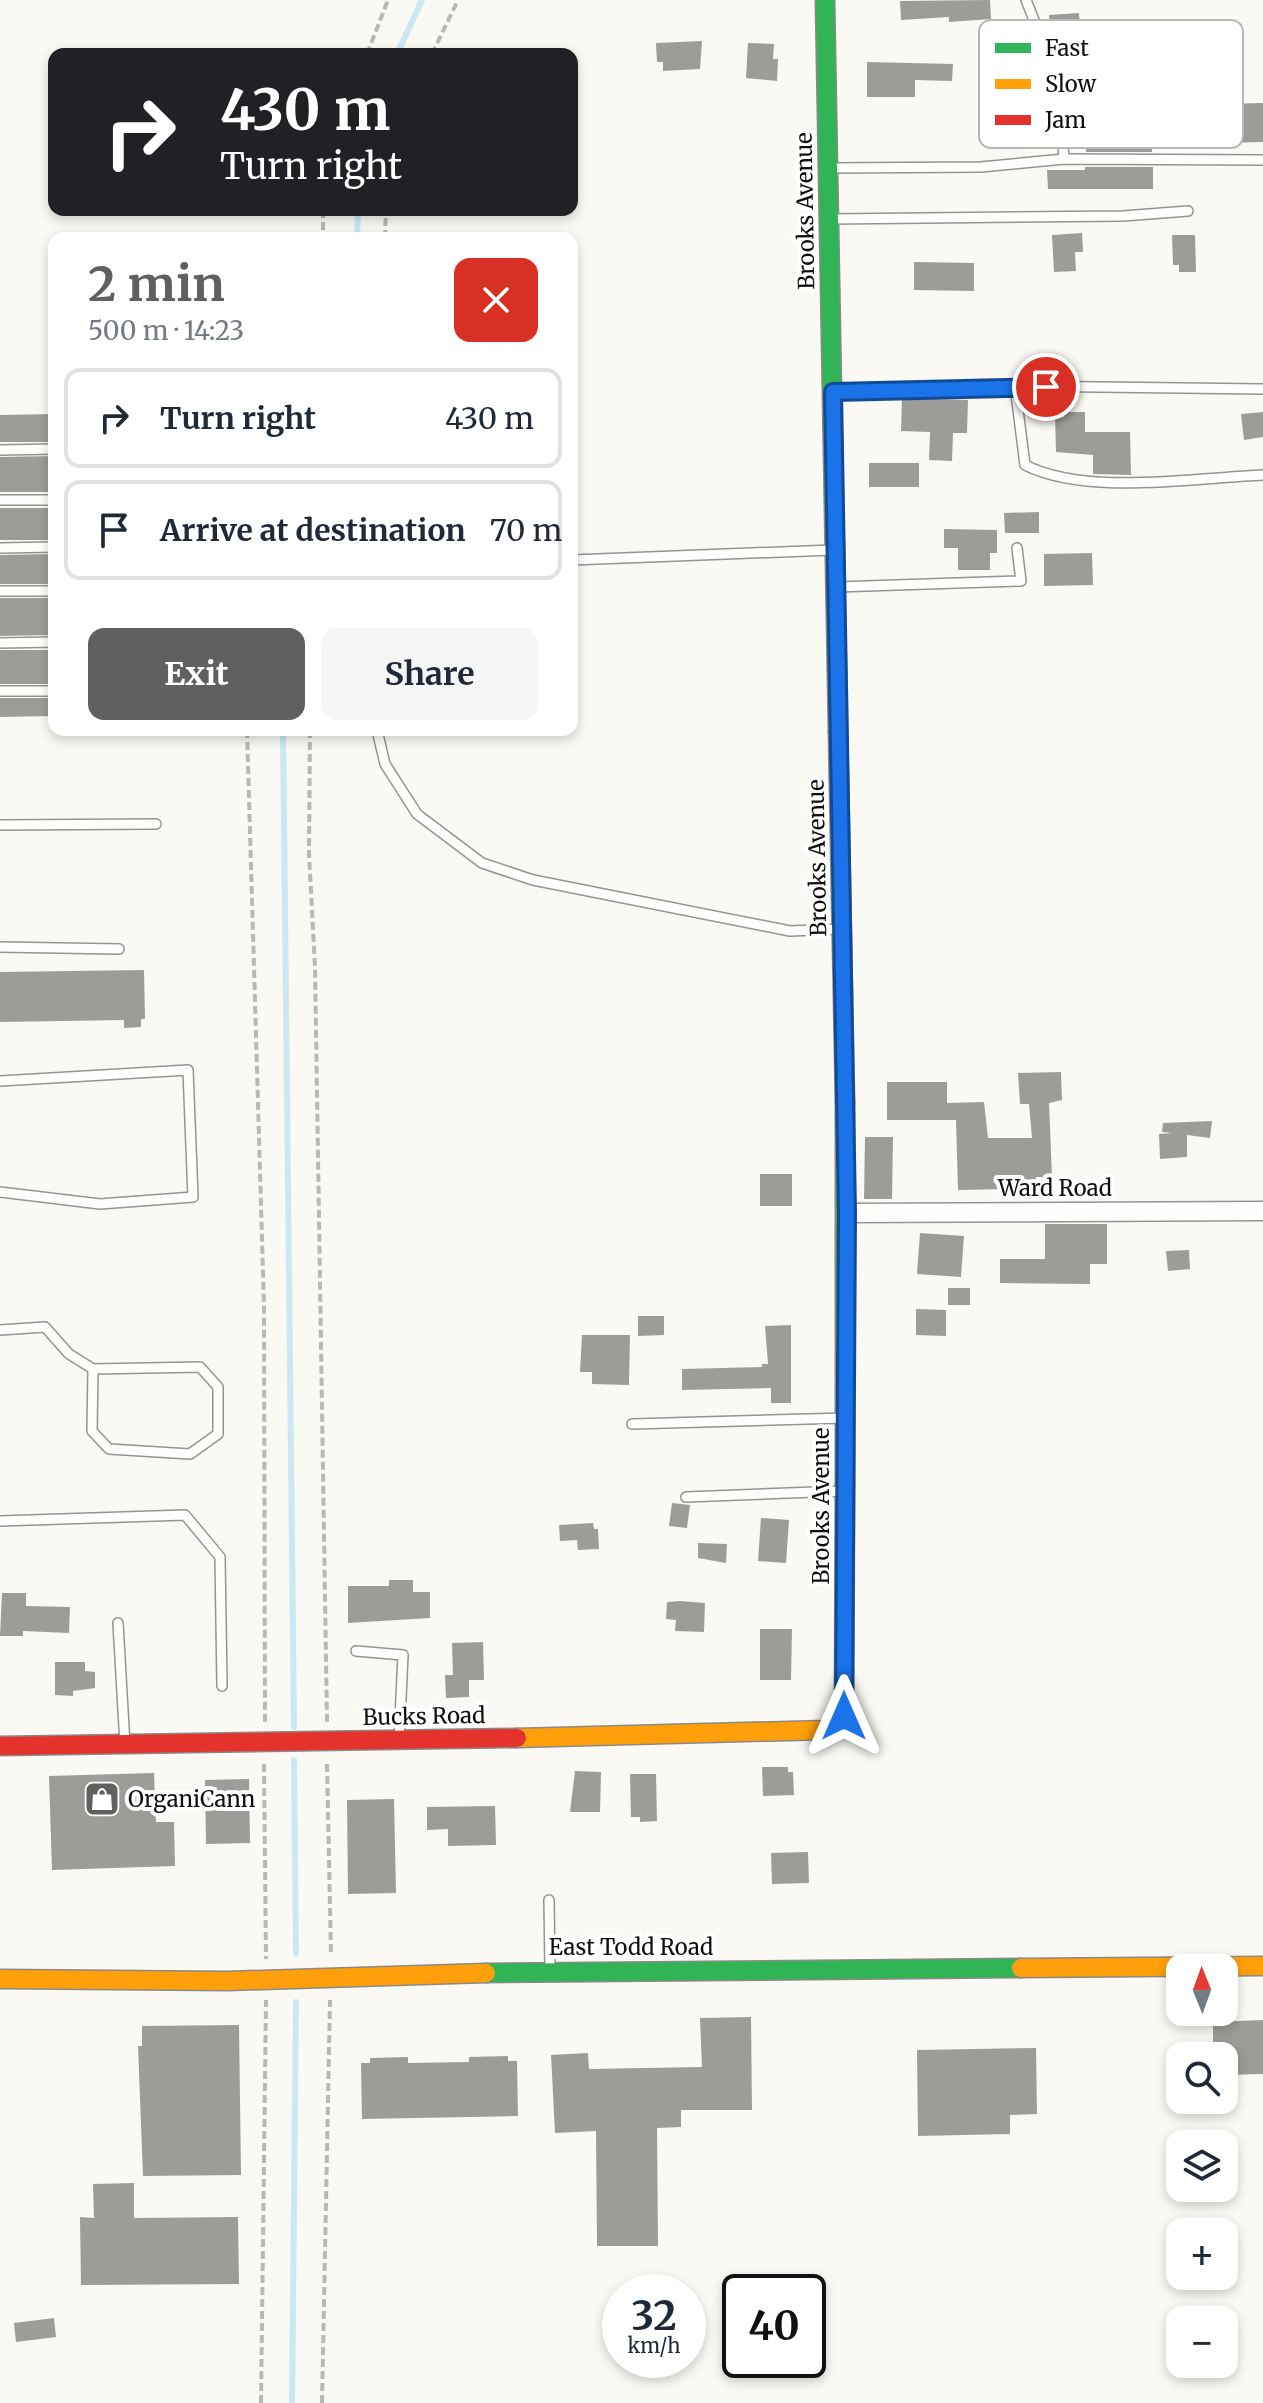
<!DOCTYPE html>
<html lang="en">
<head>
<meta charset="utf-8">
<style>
	body { margin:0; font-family:Merriweather,serif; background:#f6f6f7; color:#1f2937; height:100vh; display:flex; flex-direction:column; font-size:30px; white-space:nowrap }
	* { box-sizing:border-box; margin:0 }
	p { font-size:26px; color:#747a83 }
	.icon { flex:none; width:44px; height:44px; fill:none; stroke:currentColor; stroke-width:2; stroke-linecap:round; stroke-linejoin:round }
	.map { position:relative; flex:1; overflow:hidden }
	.details { position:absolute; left:48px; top:232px; width:530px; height:504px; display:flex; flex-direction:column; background:#fff; border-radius:16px; box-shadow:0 4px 12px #0003 }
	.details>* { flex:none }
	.guide { position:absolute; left:48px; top:48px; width:530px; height:168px; border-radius:16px; box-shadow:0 4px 12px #0003; background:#202124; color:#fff; overflow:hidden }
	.needle { width:52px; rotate:359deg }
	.tools { position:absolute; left:1166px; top:1954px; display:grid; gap:16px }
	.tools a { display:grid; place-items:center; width:72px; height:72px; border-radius:16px; background:#fff; box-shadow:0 4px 12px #0003; font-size:40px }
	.speed { position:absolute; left:602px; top:2274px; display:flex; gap:16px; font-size:40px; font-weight:700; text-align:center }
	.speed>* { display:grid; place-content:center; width:104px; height:104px; border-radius:50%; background:#fff; box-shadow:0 4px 12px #0003; line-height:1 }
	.speed small { font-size:20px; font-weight:400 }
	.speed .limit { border:4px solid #111; border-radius:12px; background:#fff; color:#111 }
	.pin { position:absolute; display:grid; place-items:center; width:68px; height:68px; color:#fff; margin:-34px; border:4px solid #fff; border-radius:50%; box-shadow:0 2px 8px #0007 }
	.me { position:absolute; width:88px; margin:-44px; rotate:0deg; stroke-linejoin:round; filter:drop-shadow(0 0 6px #0008) }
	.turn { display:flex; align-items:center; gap:28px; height:168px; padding:0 40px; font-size:36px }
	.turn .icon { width:104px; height:104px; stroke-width:2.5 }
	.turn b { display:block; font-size:56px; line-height:68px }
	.round { display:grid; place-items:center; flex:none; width:84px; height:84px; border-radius:16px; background:#f6f6f7 }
	.overview { display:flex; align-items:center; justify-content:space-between; height:136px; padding:0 40px }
	h1 { font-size:48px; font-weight:700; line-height:60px; color:#61605e }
	.cta { display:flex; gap:16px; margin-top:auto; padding:16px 40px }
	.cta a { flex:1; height:92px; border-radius:16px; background:#61605e; color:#fff; font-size:32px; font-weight:700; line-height:92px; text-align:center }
	.cta a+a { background:#f6f6f7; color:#1f2937 }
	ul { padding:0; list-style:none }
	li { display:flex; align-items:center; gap:24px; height:100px; margin:0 16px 12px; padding:0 24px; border:4px solid #e0e1e3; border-radius:16px }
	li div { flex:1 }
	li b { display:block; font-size:30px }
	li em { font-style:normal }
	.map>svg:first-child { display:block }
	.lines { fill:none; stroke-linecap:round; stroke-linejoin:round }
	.stream { stroke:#cce8f2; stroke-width:6 }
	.building { fill:#9e9c99 }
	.lane-casing { stroke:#949492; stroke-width:12 }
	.street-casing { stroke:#949492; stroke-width:21 }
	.fast-casing { stroke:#8b8a88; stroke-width:21 }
	.slow-casing { stroke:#8b8a88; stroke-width:21 }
	.jam-casing { stroke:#8b8a88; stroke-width:21 }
	.path { stroke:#b8b8b7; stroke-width:4; stroke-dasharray:8 4; stroke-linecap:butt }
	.lane { stroke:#fefefd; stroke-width:9 }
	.street { stroke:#fefefd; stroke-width:18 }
	.fast { stroke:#30b455; stroke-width:18 }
	.slow { stroke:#ff9f0a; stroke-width:18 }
	.jam { stroke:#e5322d; stroke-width:18 }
	.route-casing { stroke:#114b97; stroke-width:20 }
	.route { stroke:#1a73e8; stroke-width:14 }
	.labels { text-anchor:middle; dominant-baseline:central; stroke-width:8; stroke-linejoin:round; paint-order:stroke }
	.street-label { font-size:22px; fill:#0e0e0e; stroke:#fff }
	.poi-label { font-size:22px; fill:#0e0e0e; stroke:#fff; text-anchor:start }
	.key { fill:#fff; stroke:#b7b7b7; stroke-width:2 }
	.key-label { font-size:22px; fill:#0e0e0e }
</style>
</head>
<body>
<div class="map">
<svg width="1263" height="2403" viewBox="0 0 1263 2403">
	<rect width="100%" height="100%" fill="#faf9f4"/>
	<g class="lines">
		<g class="stream">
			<polyline points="397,54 422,0"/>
			<polyline points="357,238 358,210"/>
			<polyline points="283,730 294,1727"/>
			<polyline points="294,1760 296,1954"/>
			<polyline points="292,2403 296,2002"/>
		</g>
	</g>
	<g class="building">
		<polygon points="990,0 991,19 949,22 949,17 901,20 900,1"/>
		<polygon points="1079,13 1080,32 1050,33 1049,15"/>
		<polygon points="702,41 700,69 663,71 663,62 657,62 656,43"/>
		<polygon points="748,43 774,44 773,59 778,59 777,81 746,78"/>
		<polygon points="867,62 953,64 952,81 915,80 915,97 867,97"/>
		<polygon points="1263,103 1263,142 1152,145 1152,152 1086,152 1087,120 1136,120 1135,106"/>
		<polygon points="1085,167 1153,167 1153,189 1048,189 1047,170 1085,170"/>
		<polygon points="1082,233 1083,252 1075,252 1076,271 1054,272 1052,235"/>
		<polygon points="1172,235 1195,235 1196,272 1179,272 1179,265 1173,265"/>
		<polygon points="914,262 974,263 974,291 914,290"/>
		<polygon points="902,398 968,400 967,433 953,433 952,461 929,460 930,432 901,431"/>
		<polygon points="1064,412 1085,412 1085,432 1130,432 1131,475 1093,474 1093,455 1056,452 1055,416 1064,417"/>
		<polygon points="1263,412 1263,437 1244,440 1241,414"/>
		<polygon points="54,414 54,442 0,442 0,415"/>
		<polygon points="54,456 54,492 0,492 0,457"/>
		<rect x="869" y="463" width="50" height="24"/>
		<rect x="0" y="508" width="54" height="32"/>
		<polygon points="1039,512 1039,533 1005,533 1004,513"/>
		<polygon points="944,529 997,530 997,553 990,553 990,570 958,570 958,548 944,548"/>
		<polygon points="1092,553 1093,585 1044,586 1044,554"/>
		<polygon points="54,554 54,584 0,584 0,555"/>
		<polygon points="0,598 54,598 54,635 0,636"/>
		<rect x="0" y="650" width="54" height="34"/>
		<polygon points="0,698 54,698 54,716 0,717"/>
		<polygon points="144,970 145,1019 141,1019 141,1027 124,1028 124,1020 0,1022 0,972"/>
		<polygon points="1061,1072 1062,1100 1049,1103 1052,1177 1036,1177 1036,1198 1009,1198 1009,1189 958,1190 956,1120 887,1120 887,1082 947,1082 947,1103 984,1102 988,1138 1032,1138 1029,1104 1020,1104 1018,1073"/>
		<polygon points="1212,1121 1210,1138 1187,1135 1187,1157 1160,1159 1159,1134 1172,1133 1162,1132 1163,1123"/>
		<polygon points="865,1137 893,1137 892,1199 864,1199"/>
		<rect x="760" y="1174" width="32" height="32"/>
		<polygon points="1045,1224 1107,1224 1107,1264 1090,1264 1090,1284 1000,1283 1000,1259 1045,1259"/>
		<polygon points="920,1233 964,1236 961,1277 917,1274"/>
		<polygon points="1189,1250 1190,1269 1168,1271 1166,1251"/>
		<rect x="948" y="1288" width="22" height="17"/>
		<polygon points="916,1309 946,1310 946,1336 916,1335"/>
		<polygon points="638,1316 664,1316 664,1335 638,1336"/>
		<polygon points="791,1325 791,1403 771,1403 771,1388 682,1390 682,1369 762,1367 762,1364 768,1364 765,1326"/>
		<polygon points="582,1335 630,1335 629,1385 592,1384 592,1372 580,1372"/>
		<polygon points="672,1503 690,1505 687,1528 669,1526"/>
		<polygon points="761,1518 789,1520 786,1563 758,1561"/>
		<polygon points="593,1523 594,1529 598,1529 599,1549 578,1550 577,1540 560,1541 559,1525"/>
		<polygon points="698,1543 727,1544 726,1563 698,1558"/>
		<polygon points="389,1580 413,1580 413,1592 430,1592 430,1618 348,1623 348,1586 389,1586"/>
		<polygon points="2,1593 26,1593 26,1606 70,1607 69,1633 23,1631 23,1636 0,1636"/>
		<polygon points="680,1601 705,1603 704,1632 675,1631 676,1620 666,1619 667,1602"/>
		<polygon points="760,1629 792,1629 791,1680 760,1680"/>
		<polygon points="483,1642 484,1680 469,1680 469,1697 446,1698 445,1675 453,1675 452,1643"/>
		<polygon points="55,1662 85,1662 85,1671 95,1672 95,1688 73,1691 73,1696 55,1695"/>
		<polygon points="762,1767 788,1767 788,1772 793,1772 794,1795 763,1796"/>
		<polygon points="575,1771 601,1772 600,1812 570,1812"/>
		<polygon points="154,1773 156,1822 174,1822 175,1866 52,1870 49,1776"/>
		<polygon points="630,1774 656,1774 657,1821 640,1822 640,1817 631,1817"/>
		<polygon points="249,1779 250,1843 206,1844 205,1780"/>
		<polygon points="394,1799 396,1893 348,1894 347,1800"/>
		<polygon points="495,1806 496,1845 448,1846 448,1829 427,1830 427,1807"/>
		<polygon points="808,1852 809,1883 772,1884 771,1853"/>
		<polygon points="751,2017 752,2110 681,2110 681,2127 657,2128 658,2246 597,2246 596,2131 555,2133 551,2055 588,2053 589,2069 702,2067 700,2018"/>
		<polygon points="1263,2020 1263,2074 1224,2075 1224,2056 1213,2056 1213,2022"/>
		<polygon points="239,2025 241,2175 143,2176 138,2046 142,2046 142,2026"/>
		<polygon points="1036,2048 1037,2114 1010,2115 1010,2134 918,2136 917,2050"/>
		<polygon points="508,2056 508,2061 517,2061 518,2116 362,2119 361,2063 370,2063 370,2058 408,2057 408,2063 469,2062 469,2057"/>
		<polygon points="134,2183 134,2218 238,2217 239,2284 81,2285 80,2217 94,2218 93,2184"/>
		<polygon points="54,2318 56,2337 16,2342 14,2323"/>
	</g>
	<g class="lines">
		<defs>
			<g id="lane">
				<path d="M1026 0C1049 55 1061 99 1064 159"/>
				<polyline points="830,168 981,167 1064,159 1263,160"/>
				<polyline points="830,219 1123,216 1188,211"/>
				<path d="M1015 386 1025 465C1086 496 1194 478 1263 475"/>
				<polyline points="833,392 1015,386 1263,389"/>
				<polyline points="0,450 54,449"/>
				<polyline points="0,500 54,500"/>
				<polyline points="0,548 54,547"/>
				<polyline points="572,560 832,550"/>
				<polyline points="836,587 1021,581 1017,548"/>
				<polyline points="0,591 54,591"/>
				<polyline points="0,643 54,642"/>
				<polyline points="0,691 54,691"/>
				<polyline points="377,730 385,764 417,814 482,863 533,880 790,931 842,929"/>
				<polyline points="0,825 156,824"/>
				<polyline points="0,947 119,949"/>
				<polyline points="0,1081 188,1070 193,1197 100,1204 0,1192"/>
				<polyline points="0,1330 45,1327 69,1354 93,1369 200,1367 218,1387 218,1434 190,1454 109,1449 92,1431 93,1369"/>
				<polyline points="632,1424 846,1418"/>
				<polyline points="686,1497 842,1491"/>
				<polyline points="0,1521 185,1515 220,1557 222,1686"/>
				<polyline points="118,1623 125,1745"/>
				<polyline points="356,1651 403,1655 399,1740"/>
				<polyline points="549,1900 550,1968"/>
			</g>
			<polyline id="street" points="847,1213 1263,1211"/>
			<g id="fast">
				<polyline points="825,0 838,732"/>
				<polyline points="845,1102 845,1486"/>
				<polyline points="486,1973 1021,1968"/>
			</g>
			<g id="slow">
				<polyline points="517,1738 826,1730 844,1716 845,1486"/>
				<polyline points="1021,1968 1263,1966"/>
				<polyline points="0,1979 227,1981 486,1973"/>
			</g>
			<g id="jam">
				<polyline points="838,732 845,1102"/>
				<polyline points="0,1746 517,1738"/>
			</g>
		</defs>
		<use href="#lane" class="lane-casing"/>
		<use href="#street" class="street-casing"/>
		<use href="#fast" class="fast-casing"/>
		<use href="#slow" class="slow-casing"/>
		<use href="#jam" class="jam-casing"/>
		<g class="path">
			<polyline points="367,54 388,0"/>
			<polyline points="432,54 458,0"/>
			<polyline points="323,210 323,238"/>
			<polyline points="385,238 386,210"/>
			<polyline points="247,730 264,1307 265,1723"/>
			<polyline points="310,730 309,854 315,967 327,1723"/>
			<polyline points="264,1764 266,1959"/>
			<polyline points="327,1764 331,1955"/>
			<polyline points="261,2403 266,2000"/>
			<polyline points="322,2403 330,2000"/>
		</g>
		<use href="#lane" class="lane"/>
		<use href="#street" class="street"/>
		<use href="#fast" class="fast"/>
		<use href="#slow" class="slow"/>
		<use href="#jam" class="jam"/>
	</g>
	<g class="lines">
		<defs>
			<polyline id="route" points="844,1716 847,1213 833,392 1046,387"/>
		</defs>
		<use href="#route" class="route-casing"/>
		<use href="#route" class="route"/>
	</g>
	<defs>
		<symbol id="shop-square" viewBox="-11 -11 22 22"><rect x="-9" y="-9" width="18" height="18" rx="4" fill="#61605e" stroke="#fff"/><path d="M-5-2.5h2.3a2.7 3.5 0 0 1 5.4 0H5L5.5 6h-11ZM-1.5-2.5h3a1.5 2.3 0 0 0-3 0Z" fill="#fff"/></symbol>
	</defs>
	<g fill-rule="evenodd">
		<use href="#shop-square" x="82" y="1779" width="40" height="40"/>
	</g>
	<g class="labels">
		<g class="street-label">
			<text transform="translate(805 211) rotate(-91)">Brooks Avenue</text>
			<text transform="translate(817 858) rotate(-91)">Brooks Avenue</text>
			<text x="1055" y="1188">Ward Road</text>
			<text transform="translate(821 1506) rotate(-90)">Brooks Avenue</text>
			<text transform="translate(424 1716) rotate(-1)">Bucks Road</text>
			<text x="631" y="1947">East Todd Road</text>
		</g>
		<g class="poi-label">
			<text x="128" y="1799">OrganiCann</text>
		</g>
	</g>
	<rect x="979" y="20" width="264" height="128" rx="12" class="key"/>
	<rect x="995" y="43" width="36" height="10" fill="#30b455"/>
	<rect x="995" y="79" width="36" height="10" fill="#ff9f0a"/>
	<rect x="995" y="115" width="36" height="10" fill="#e5322d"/>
	<g class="key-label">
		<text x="1045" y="56">Fast</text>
		<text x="1045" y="92">Slow</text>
		<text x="1045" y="128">Jam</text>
	</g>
</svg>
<div class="tools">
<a><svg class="needle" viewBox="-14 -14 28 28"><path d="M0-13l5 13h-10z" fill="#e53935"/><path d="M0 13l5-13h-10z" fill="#747a83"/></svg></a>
<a><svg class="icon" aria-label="search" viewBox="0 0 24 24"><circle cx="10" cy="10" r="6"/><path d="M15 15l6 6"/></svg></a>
<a><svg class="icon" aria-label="layers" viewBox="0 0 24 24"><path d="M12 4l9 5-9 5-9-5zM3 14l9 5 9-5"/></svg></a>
<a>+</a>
<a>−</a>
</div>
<div class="speed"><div>32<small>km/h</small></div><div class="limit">40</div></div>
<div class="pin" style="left:1046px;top:387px;background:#d93025"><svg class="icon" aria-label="arrive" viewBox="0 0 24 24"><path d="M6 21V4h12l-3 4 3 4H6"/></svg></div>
<svg class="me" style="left:844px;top:1716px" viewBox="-20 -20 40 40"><path d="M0-17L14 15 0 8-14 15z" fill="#1a73e8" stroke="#fff" stroke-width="4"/></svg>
<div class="guide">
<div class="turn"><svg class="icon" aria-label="right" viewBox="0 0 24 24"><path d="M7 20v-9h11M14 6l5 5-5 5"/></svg><div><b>430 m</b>Turn right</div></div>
</div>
<section class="details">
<div class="overview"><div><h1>2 min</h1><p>500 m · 14:23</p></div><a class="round" style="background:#d93025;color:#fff"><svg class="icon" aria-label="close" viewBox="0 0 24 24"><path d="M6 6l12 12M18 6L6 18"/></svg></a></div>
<ul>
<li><svg class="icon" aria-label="right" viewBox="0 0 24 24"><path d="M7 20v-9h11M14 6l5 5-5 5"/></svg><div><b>Turn right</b></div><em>430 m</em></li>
<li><svg class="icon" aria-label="arrive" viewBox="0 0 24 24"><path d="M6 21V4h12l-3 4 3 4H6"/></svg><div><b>Arrive at destination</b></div><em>70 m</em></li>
</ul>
<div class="cta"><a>Exit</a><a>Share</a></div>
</section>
</div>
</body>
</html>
